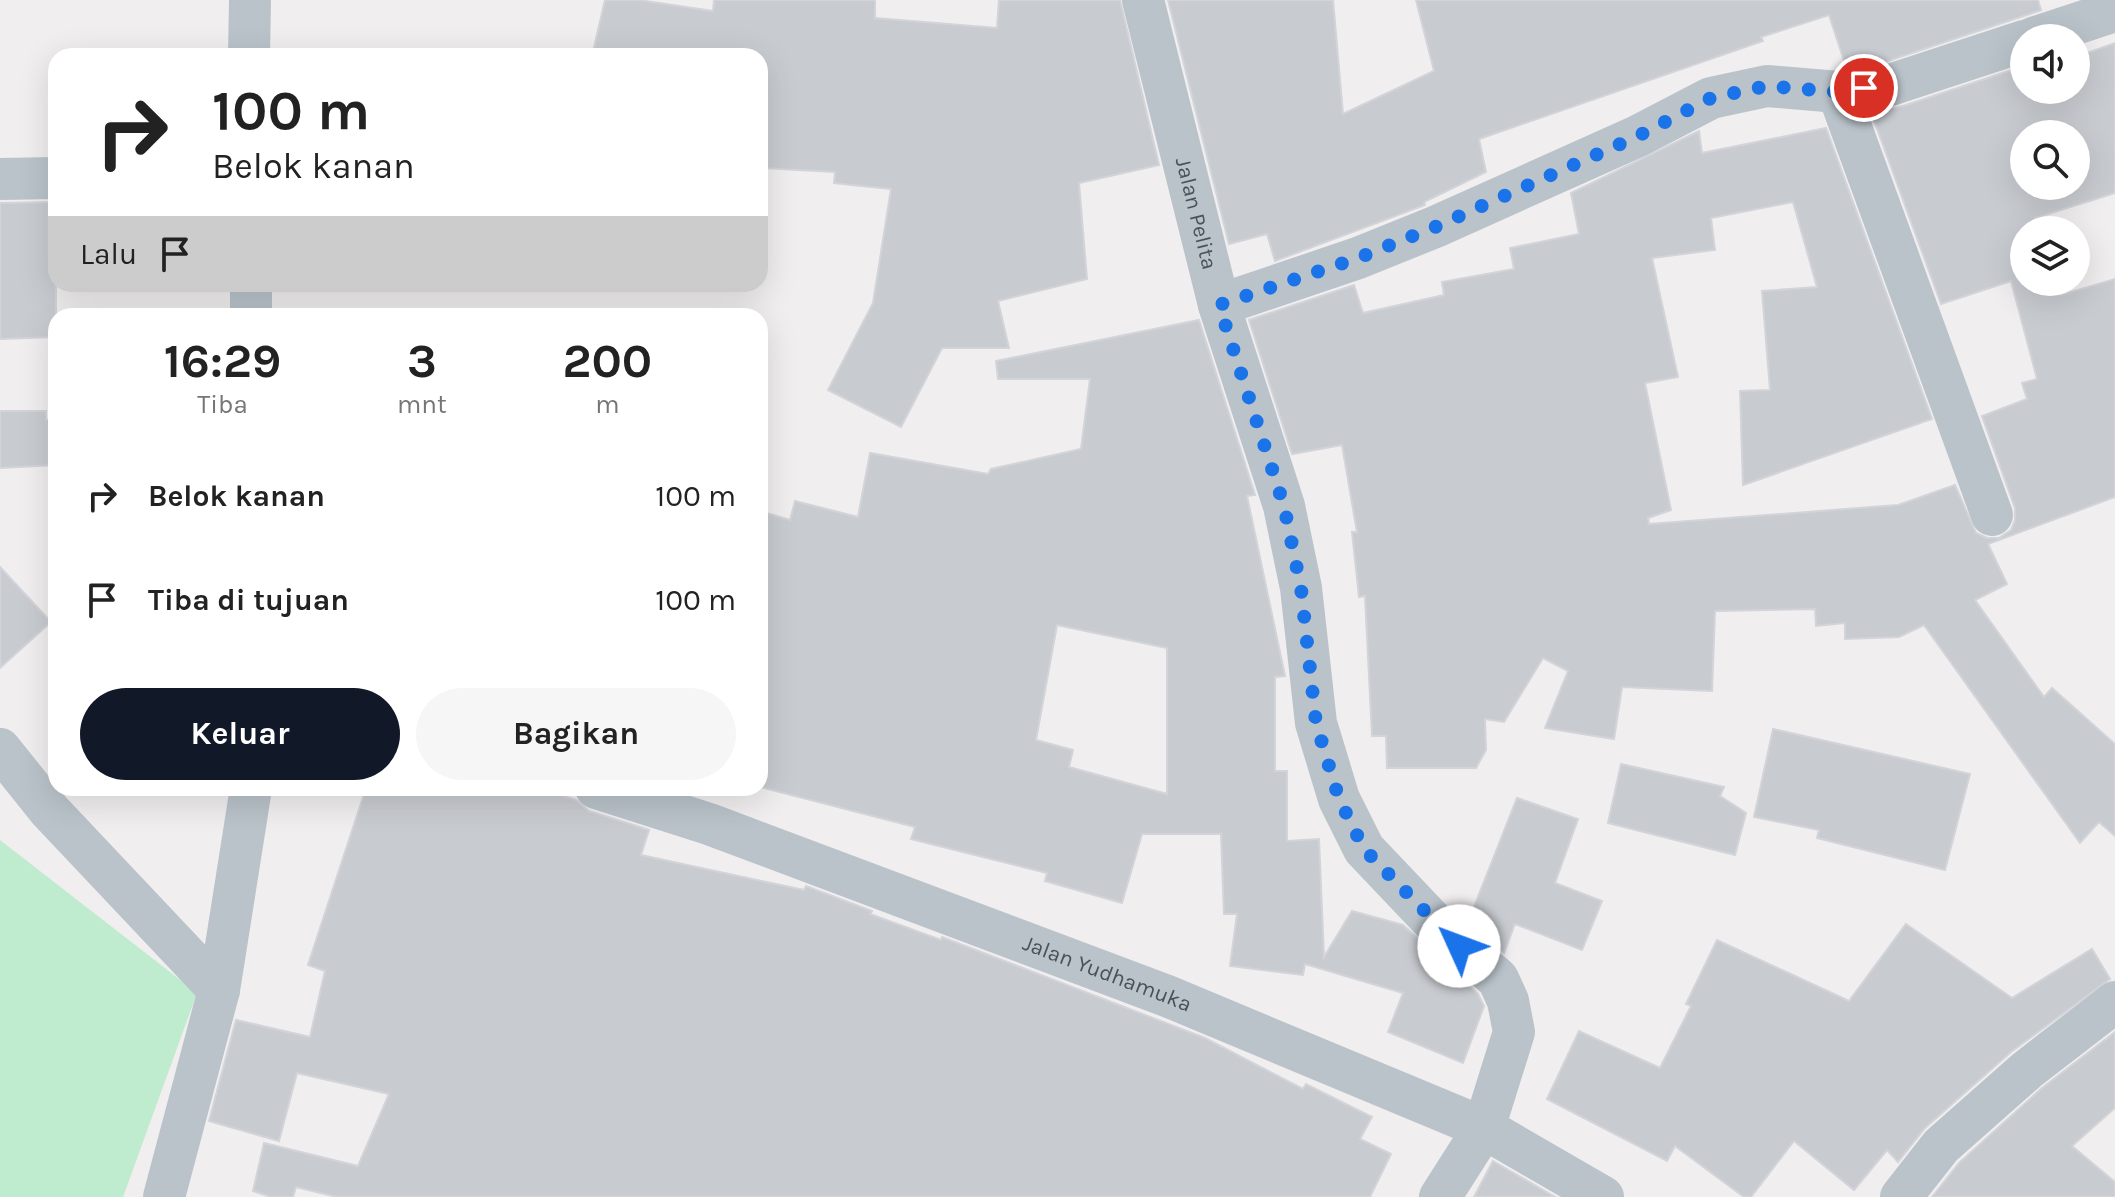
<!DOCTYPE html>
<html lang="id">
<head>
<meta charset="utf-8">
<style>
	body { margin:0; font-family:Karla,sans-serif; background:#f6f6f6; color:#222; height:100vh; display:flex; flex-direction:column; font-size:30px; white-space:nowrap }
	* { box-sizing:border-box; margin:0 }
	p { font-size:26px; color:#767676 }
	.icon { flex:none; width:44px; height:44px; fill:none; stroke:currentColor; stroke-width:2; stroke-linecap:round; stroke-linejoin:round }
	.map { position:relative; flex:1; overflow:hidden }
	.drawer { position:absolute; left:48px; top:308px; width:720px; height:488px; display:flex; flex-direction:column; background:#fff; border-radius:24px; box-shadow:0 8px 32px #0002 }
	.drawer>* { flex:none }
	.hud { position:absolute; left:48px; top:48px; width:720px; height:244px; border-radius:24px; box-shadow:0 8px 32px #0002; background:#fff; color:#222; overflow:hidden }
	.tools { position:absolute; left:2010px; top:24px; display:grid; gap:16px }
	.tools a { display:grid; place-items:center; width:80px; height:80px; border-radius:50%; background:#fff; box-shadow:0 8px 32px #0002; font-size:40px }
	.pin { position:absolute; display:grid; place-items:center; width:68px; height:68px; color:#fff; margin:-34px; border:4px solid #fff; border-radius:50%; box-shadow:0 2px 8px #0007 }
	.me { position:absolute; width:88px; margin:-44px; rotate:313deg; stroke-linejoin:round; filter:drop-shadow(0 0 6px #0008) }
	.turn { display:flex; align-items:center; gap:28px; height:168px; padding:0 32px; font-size:36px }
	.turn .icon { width:104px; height:104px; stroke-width:2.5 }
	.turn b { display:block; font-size:56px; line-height:68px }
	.then { display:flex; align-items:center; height:76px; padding:0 32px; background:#0003; gap:16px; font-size:30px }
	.eta { display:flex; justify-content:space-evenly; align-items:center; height:136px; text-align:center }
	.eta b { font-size:48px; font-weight:700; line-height:56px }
	.primary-button { display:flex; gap:16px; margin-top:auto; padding:16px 32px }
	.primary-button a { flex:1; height:92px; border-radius:48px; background:#111827; color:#fff; font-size:32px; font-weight:700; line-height:92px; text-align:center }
	.primary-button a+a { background:#f6f6f6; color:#222 }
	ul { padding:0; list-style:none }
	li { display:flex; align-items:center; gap:24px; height:104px; padding:0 32px }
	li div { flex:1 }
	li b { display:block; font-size:30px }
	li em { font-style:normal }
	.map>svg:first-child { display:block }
	.green { fill:#bfebce }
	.building { fill:#c8cbd0; stroke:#d2d4d9; stroke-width:2; fill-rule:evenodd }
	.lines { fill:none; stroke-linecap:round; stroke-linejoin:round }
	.street { stroke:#bac3ca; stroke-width:42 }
	.route { stroke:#1a73e8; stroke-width:14; stroke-dasharray:0 25.2 }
	.labels { text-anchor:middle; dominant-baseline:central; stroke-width:6; stroke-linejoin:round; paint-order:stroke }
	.street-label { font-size:22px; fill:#47525a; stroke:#fff }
</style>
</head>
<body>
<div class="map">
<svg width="2115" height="1197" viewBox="0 0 2115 1197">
	<rect width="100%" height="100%" fill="#f0eeee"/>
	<polygon class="green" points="0,840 197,993 123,1197 0,1197"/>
	<g class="building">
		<polygon points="605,0 639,0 713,11 714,0 875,0 875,18 997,28 999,0 1120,0 1159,165 1079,183 1087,279 998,301 1009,348 942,348 901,427 828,390 873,303 891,189 834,183 835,172 760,168 760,56 592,56"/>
		<polygon points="1168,0 1333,0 1343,114 1434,71 1416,0 2038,0 2041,10 1885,62 1846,67 1829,15 1761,37 1763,41 1479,139 1486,172 1424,202 1425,205 1275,261 1267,234 1229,244"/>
		<path d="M2115 43V193L2035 218 2039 230H2024V282H2056L2061 295 2115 279V497L1988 544 2007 584 1975 600 2044 697 2052 688 2115 744V836L2099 822 2080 843 1924 625 1899 637 1845 639V623L1816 626 1815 609 1715 611 1712 691 1622 687 1614 739 1545 728 1568 671 1543 658 1504 722 1485 719 1486 750 1476 768H1387L1386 736H1372L1365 596 1359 597 1352 532H1357L1342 445 1292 454 1249 320 1354 285 1363 313 1444 295 1442 282 1514 269 1510 248 1579 234 1571 193 1699 131 1702 153 1826 128 1932 419 1743 485 1740 391 1770 390 1762 291 1817 287 1793 202 1711 218 1715 250 1652 258 1678 377 1645 383 1671 510 1648 518 1649 524 1898 505 1955 485 1976 533 1987 538H1999L2011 530 2015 520V508L1982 416 2027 399 2022 383 2037 379 2011 281 1941 304 1871 112 1897 108 2024 66V90H2076V57ZM2024 134H2076V186H2024Z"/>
		<polygon points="56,202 56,337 0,339 0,203"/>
		<path d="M1199 320 1255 495 1247 496 1285 676 1275 677V771H1287V841L1319 839 1324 957 1352 911 1403 925 1478 994 1484 1006 1463 1063 1388 1032 1403 993 1305 964 1303 975 1230 966 1237 914H1224L1221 834H1142L1122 903 1045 881 1047 873 911 839 915 827 760 787V511L790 520 795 501 858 517 870 453 988 474 991 469 1081 449 1090 379H998L996 361ZM1057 625 1167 648V794L1069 767 1073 750 1036 740Z"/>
		<polygon points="0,411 46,411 46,420 56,419 56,465 0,468"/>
		<polygon points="0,567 51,622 0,668"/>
		<polygon points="1773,729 1970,774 1945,870 1817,838 1819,830 1754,817"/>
		<polygon points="1621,764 1724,787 1720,796 1746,813 1735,855 1608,823"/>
		<polygon points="366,788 539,788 576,800 589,811 649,830 641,855 804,890 806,886 872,911 870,914 941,940 942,937 1205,1038 1303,1089 1306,1084 1372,1117 1360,1139 1391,1154 1370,1197 337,1197 296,1187 293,1197 271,1197 253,1191 264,1143 358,1166 389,1094 297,1073 279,1141 209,1121 236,1020 310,1037 325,971 308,965"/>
		<polygon points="1517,798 1578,819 1555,883 1602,901 1582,950 1515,924 1504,953 1468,922"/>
		<polygon points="1906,924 2012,998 2092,949 2110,979 2011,1052 1925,1128 1898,1162 1887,1150 1854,1190 1794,1141 1751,1197 1744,1197 1675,1146 1667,1161 1547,1099 1579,1031 1660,1068 1691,1006 1686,1004 1717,940 1849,1001"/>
		<polygon points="2115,1032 2115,1108 2072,1146 2115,1182 2115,1197 1932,1197 1959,1163 2042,1088"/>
		<polygon points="1493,1161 1555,1197 1474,1197"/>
	</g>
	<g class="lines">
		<g class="street">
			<path id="s1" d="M1143 0 1219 305 1284 506 1301 588 1316 723 1339 799 1364 849 1440 929 1498 979 1508 1001 1514 1032 1484 1128 1440 1197"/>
			<polyline points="2033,38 2115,11"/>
			<polyline points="249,56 250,0"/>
			<polyline points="1838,92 1992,515"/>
			<polyline points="0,179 56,178"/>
			<polyline points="251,284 251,316"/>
			<polyline points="1219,305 1358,258 1435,227 1638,136 1711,98 1767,86 1838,92 1890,85 2024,41"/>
			<polyline points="0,749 49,810 219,990"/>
			<path id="s2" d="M596 788 709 824 1167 996 1484 1128 1603 1197"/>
			<polyline points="164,1197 219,990 251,788"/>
			<polyline points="1901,1197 1941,1146 2027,1070 2115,1002"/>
		</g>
	</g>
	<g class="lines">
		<polyline class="route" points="1459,946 1364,849 1339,799 1316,723 1301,588 1284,506 1219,305 1358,258 1435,227 1638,136 1711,98 1767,86 1838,92 1864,88"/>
	</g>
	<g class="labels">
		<g class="street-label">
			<text stroke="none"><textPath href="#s1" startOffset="220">Jalan Pelita</textPath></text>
			<text stroke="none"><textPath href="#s2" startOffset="544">Jalan Yudhamuka</textPath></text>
		</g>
	</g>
</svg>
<div class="tools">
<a><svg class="icon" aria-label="sound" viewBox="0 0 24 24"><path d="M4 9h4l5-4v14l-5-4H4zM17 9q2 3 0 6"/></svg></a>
<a><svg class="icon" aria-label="search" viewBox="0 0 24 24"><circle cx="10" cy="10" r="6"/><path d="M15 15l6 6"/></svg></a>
<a><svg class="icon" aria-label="layers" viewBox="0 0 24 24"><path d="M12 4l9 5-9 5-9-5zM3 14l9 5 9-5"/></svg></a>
</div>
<div class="pin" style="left:1864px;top:88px;background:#d93025"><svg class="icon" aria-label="arrive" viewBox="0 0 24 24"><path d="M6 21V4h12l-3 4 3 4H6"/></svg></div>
<svg class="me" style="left:1459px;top:946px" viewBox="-20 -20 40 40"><circle r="19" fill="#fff"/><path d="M0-13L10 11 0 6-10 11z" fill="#1a73e8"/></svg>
<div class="hud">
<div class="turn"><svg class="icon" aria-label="right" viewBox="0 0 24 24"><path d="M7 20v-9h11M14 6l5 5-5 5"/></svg><div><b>100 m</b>Belok kanan</div></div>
<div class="then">Lalu<svg class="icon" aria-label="arrive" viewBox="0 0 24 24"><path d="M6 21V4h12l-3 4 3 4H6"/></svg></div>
</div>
<section class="drawer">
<div class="eta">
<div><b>16:29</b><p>Tiba</p></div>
<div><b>3</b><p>mnt</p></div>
<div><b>200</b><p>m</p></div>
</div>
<ul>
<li><svg class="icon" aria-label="right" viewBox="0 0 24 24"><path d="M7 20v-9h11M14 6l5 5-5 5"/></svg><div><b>Belok kanan</b></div><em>100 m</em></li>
<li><svg class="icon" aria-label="arrive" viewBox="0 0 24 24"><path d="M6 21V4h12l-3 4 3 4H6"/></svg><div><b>Tiba di tujuan</b></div><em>100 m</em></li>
</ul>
<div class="primary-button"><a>Keluar</a><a>Bagikan</a></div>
</section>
</div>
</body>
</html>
